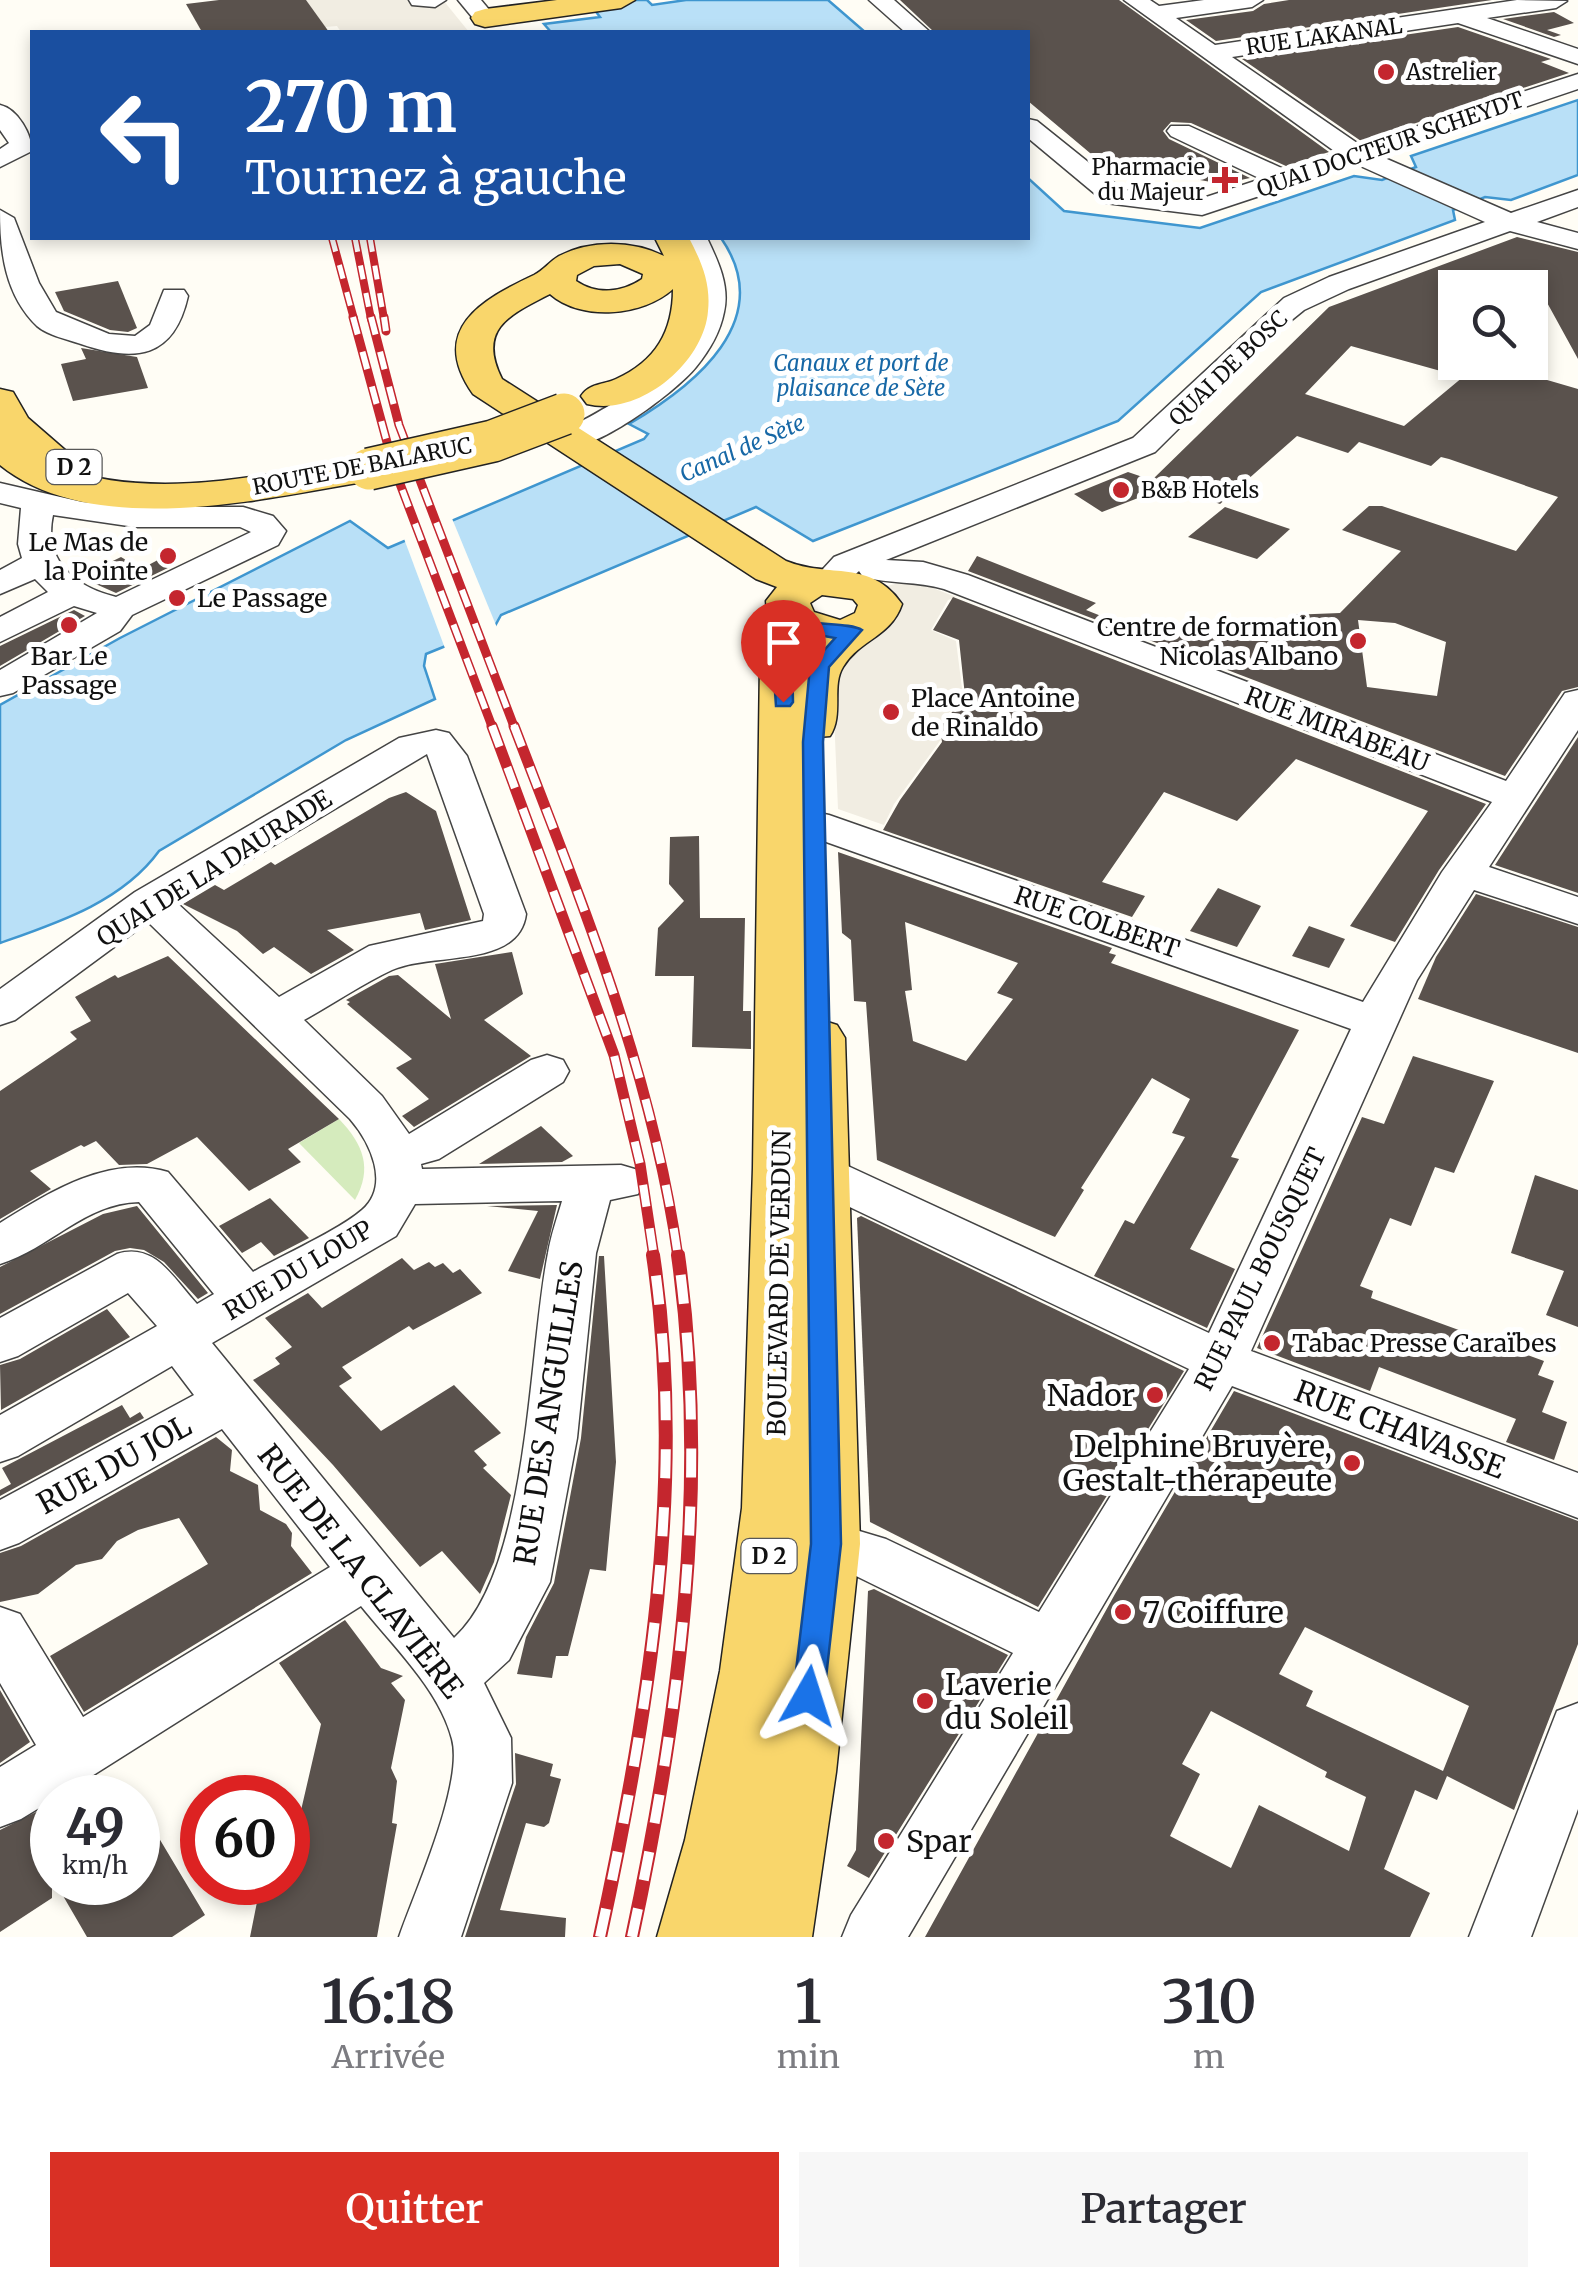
<!DOCTYPE html>
<html lang="fr">
<head>
<meta charset="utf-8">
<style>
	body { margin:0; font-family:Merriweather,serif; background:#f7f7f7; color:#2b2b33; height:100vh; display:flex; flex-direction:column; font-size:38px; white-space:nowrap }
	* { box-sizing:border-box; margin:0 }
	p { font-size:32px; color:#7c7c81 }
	.icon { flex:none; width:55px; height:55px; fill:none; stroke:currentColor; stroke-width:2; stroke-linecap:round; stroke-linejoin:round }
	.map { position:relative; height:1937px; overflow:hidden }
	.side { display:flex; flex-direction:column; background:#fff; flex:1 }
	.side>* { flex:none }
	.guide { position:absolute; left:30px; top:30px; width:1000px; height:210px; border-radius:0px; box-shadow:0 5px 15px #0003; background:#1a4fa0; color:#fff; overflow:hidden }
	.tools { position:absolute; left:1438px; top:270px; display:grid; gap:20px }
	.tools a { display:grid; place-items:center; width:110px; height:110px; border-radius:0px; background:#fff; box-shadow:0 5px 15px #0003; font-size:50px }
	.speed { position:absolute; left:30px; top:1775px; display:flex; gap:20px; font-size:50px; font-weight:700; text-align:center }
	.speed>* { display:grid; place-content:center; width:130px; height:130px; border-radius:50%; background:#fff; box-shadow:0 5px 15px #0003; line-height:1 }
	.speed small { font-size:25px; font-weight:400 }
	.speed .limit { border:15px solid #d22; background:#fff; color:#111 }
	.pin { position:absolute; display:grid; place-items:center; width:85px; height:85px; color:#fff; margin:-102px -42px; border-radius:50% 50% 50% 0; rotate:-45deg; box-shadow:0 0 10px #0007 }
	.pin .icon { rotate:45deg }
	.me { position:absolute; width:110px; margin:-55px; rotate:6deg; stroke-linejoin:round; filter:drop-shadow(0 0 8px #0008) }
	.turn { display:flex; align-items:center; gap:35px; height:210px; padding:0 50px; font-size:45px }
	.turn .icon { width:130px; height:130px; stroke-width:2.5 }
	.turn b { display:block; font-size:70px; line-height:85px }
	.eta { display:flex; justify-content:space-evenly; align-items:center; height:170px; text-align:center }
	.eta b { font-size:60px; font-weight:600; line-height:70px }
	.button { display:flex; gap:20px; margin-top:auto; padding:20px 50px }
	.button a { flex:1; height:115px; border-radius:0px; background:#d93025; color:#fff; font-size:40px; font-weight:600; line-height:115px; text-align:center }
	.button a+a { background:#f7f7f7; color:#2b2b33 }
	.map>svg:first-child { display:block }
	.green { fill:#d5ebbd }
	.plaza { fill:#f1ede2 }
	.water { fill:#b9e0f7; stroke:#3f96cf; stroke-width:2.5 }
	.pier { fill:#fffdf5 }
	.building { fill:#5a524d; fill-rule:evenodd }
	.lines { fill:none; stroke-linecap:round; stroke-linejoin:round }
	.minor-casing { stroke:#444; stroke-width:3 }
	.major-casing { stroke:#222; stroke-width:3 }
	.minor { fill:#fff; fill-rule:evenodd }
	.major { fill:#f9d66b; fill-rule:evenodd }
	.rail-far3-casing { stroke:#c4262e; stroke-width:8 }
	.rail-far2-casing { stroke:#c4262e; stroke-width:9 }
	.rail-far1-casing { stroke:#c4262e; stroke-width:11 }
	.rail-casing { stroke:#c4262e; stroke-width:14 }
	.rail-far3 { stroke:#fff; stroke-width:5; stroke-dasharray:14; stroke-linecap:butt }
	.rail-far2 { stroke:#fff; stroke-width:6; stroke-dasharray:18; stroke-linecap:butt }
	.rail-far1 { stroke:#fff; stroke-width:8; stroke-dasharray:22; stroke-linecap:butt }
	.rail { stroke:#fff; stroke-width:10; stroke-dasharray:29; stroke-linecap:butt }
	.major-bridge-casing { stroke:#222; stroke-width:44; stroke-linecap:butt }
	.major-bridge { stroke:#f9d66b; stroke-width:41 }
	.route { fill:#1a73e8; stroke:#114b97; stroke-width:2.5 }
	.poi-dot { fill:#c4262e; stroke:#fff; stroke-width:4 }
	.labels { text-anchor:middle; dominant-baseline:central; stroke-width:10; stroke-linejoin:round; paint-order:stroke }
	.far-street-label { font-size:22px; fill:#111; stroke:#fff }
	.far-poi-label { font-size:22px; fill:#111; stroke:#fff; text-anchor:start }
	.far-water-label { font-size:22px; font-style:italic; fill:#1768a6; stroke:#fff }
	.shield { fill:#fff; stroke:#585858; stroke-width:2.5 }
	.shield-label { font-size:22px; font-weight:bold; fill:#111 }
	.poi-label { font-size:25px; fill:#111; stroke:#fff; text-anchor:start }
	.street-label { font-size:25px; fill:#111; stroke:#fff }
	.near-poi-label { font-size:30px; fill:#111; stroke:#fff; text-anchor:start }
	.near-street-label { font-size:30px; fill:#111; stroke:#fff }
</style>
</head>
<body>
<div class="map">
<svg width="1578" height="1937" viewBox="0 0 1578 1937">
	<rect width="100%" height="100%" fill="#fffdf5"/>
	<path class="green" d="M339 1119C363 1144 373 1168 355 1200L299 1143Z"/>
	<g class="plaza">
		<polygon points="306,0 443,0 469,32 341,32 337,26 325,27"/>
		<polygon points="912,580 956,597 948,600 931,630 956,641 963,696 935,729 942,738 894,804 884,825 838,809 832,668 852,647 888,629 898,599 887,586"/>
	</g>
	<g class="water">
		<polygon points="587,0 647,0 652,5 686,0 828,0 865,32 551,32 544,24 600,17"/>
		<path d="M1578 100V175L1511 200 1485 197 1453 210 1455 220 1261 292 1118 421 813 541 756 507 501 615 495 626 426 654 424 666 435 699 346 740 159 851C122 902 57 923 0 943V705L120 638 350 521 388 548 644 439 648 434 629 424C694 386 778 320 721 238H1028V178L1064 211 1200 228 1354 176 1382 180 1416 167 1411 156Z"/>
	</g>
	<polygon class="pier" points="451,516 498,630 446,651 403,536"/>
	<g class="building">
		<polygon points="306,0 329,32 202,32 186,4 219,0"/>
		<polygon points="900,0 1119,0 1329,152 1286,166 1191,123 1171,122 1163,131 1169,139 1250,178 1222,184 1200,180 1175,168 1115,174 1028,101 1028,32 934,32"/>
		<polygon points="1289,0 1492,0 1216,41 1186,20 1253,11 1264,4"/>
		<polygon points="1554,12 1574,23 1547,30 1561,35 1554,37 1503,19"/>
		<polygon points="1458,27 1551,59 1541,62 1569,73 1361,141 1242,59"/>
		<path d="M1517 237 1578 252V359L1539 288H1455V375L1351 346 1305 394 1404 426 1481 362H1543L1530 375 1578 389V687L1562 691 1505 776 968 571 977 556 1096 603 1086 610 1134 629 1289 638V615L1340 613 1401 551 1342 530 1369 506H1382L1516 551 1558 497 1449 459 1441 457 1431 466 1359 442 1348 453 1297 436 1220 504 1152 480 1329 307ZM1358 620 1395 623 1446 642 1437 696 1367 687Z"/>
		<polygon points="118,281 137,328 128,332 110,330 64,311 55,292"/>
		<polygon points="81,348 137,357 148,388 73,401 61,364 86,359"/>
		<polygon points="1128,472 1169,486 1102,512 1074,494"/>
		<polygon points="1225,507 1290,529 1257,559 1188,537"/>
		<polygon points="169,554 174,565 116,593 80,577 121,557 141,569"/>
		<polygon points="953,597 1486,804 1439,870 1395,942 1350,926 1428,811 1296,759 1237,821 1164,792 1102,882 1145,896 1132,917 883,830 900,800 942,742 940,727 965,696 959,640 933,630"/>
		<polygon points="74,610 85,616 0,666 0,646"/>
		<polygon points="1578,737 1578,893 1495,865"/>
		<polygon points="406,792 436,811 471,920 425,930 420,913 327,930 354,950 311,974 274,947 263,954 237,931 183,904 215,885 224,890 271,862 275,865 389,798"/>
		<polygon points="699,836 700,918 745,918 743,1011 751,1011 751,1049 692,1047 694,976 655,976 658,928 684,901 669,884 670,837"/>
		<path d="M838 852 1112 948 1109 953 1116 955 1111 963 1299 1030 1231 1157 1239 1159 1190 1249 1235 1269 1207 1328 1094 1276 1125 1220 1134 1224 1185 1137 1172 1133 1190 1099 1152 1078 1081 1188 1084 1190 1055 1237 877 1160 866 1002 854 1001 851 940 842 933ZM905 922 1018 963 997 993 1013 999 966 1061 913 1041 905 991 912 990Z"/>
		<polygon points="1218,888 1261,906 1237,947 1190,931"/>
		<polygon points="1476,894 1578,927 1578,1053 1418,999 1436,957"/>
		<polygon points="1309,926 1345,939 1329,968 1292,956"/>
		<polygon points="512,952 523,994 484,1020 531,1056 414,1127 402,1116 429,1099 396,1068 412,1059 347,1004 350,1002 346,1000 389,976 398,975 451,1019 435,964"/>
		<polygon points="168,956 339,1119 288,1149 301,1162 249,1191 197,1137 147,1164 119,1165 96,1141 84,1147 81,1145 30,1171 51,1189 0,1219 0,1091 77,1039 70,1032 91,1021 75,997 115,975 118,978"/>
		<polygon points="1413,1056 1494,1081 1454,1173 1435,1167 1411,1226 1390,1218 1360,1286 1373,1291 1371,1298 1544,1361 1538,1375 1554,1381 1542,1412 1567,1422 1554,1460 1506,1442 1516,1419 1379,1367 1370,1391 1257,1348 1362,1117 1384,1124"/>
		<polygon points="541,1126 573,1156 562,1162 479,1164"/>
		<polygon points="1535,1175 1578,1190 1578,1327 1546,1315 1564,1271 1511,1253"/>
		<polygon points="270,1198 309,1238 274,1256 261,1242 242,1253 219,1226"/>
		<polygon points="557,1205 540,1279 508,1271 538,1211 487,1206"/>
		<polygon points="137,1206 208,1293 198,1299 164,1262 144,1250 130,1248 115,1251 0,1314 0,1267 103,1214"/>
		<polygon points="861,1216 1184,1371 1038,1607 870,1522 857,1218"/>
		<polygon points="599,1256 604,1256 616,1462 606,1571 590,1569 568,1656 556,1656 552,1678 517,1674 526,1637 554,1583 581,1438"/>
		<polygon points="402,1258 414,1270 429,1262 435,1267 443,1263 453,1273 460,1269 482,1293 413,1330 409,1326 342,1367 352,1378 339,1386 381,1431 454,1385 501,1433 474,1451 487,1465 483,1468 511,1495 494,1562 480,1594 442,1551 420,1567 333,1465 253,1380 280,1364 275,1358 292,1347 265,1318 308,1293 322,1308"/>
		<polygon points="107,1309 130,1337 1,1410 0,1365 20,1359"/>
		<path d="M1234 1391 1578 1521V1644L1514 1810 1447 1776 1437 1800 1415 1790 1384 1869 1430 1893 1410 1937H925L1115 1594ZM1305 1627 1469 1706 1443 1771 1306 1706 1313 1691 1279 1674ZM1211 1711 1327 1772 1325 1777 1366 1797 1349 1851 1259 1805 1231 1868 1170 1836 1200 1774 1182 1764Z"/>
		<polygon points="122,1405 130,1418 140,1412 144,1418 0,1496 0,1490 11,1484 2,1468"/>
		<polygon points="216,1437 232,1450 230,1471 258,1485 260,1510 286,1524 292,1533 291,1546 312,1573 84,1712 50,1656 208,1564 179,1518 138,1530 117,1541 102,1559 76,1565 38,1594 0,1602 0,1553 21,1546"/>
		<polygon points="874,1589 1008,1655 869,1878 847,1866 856,1850 868,1591"/>
		<polygon points="345,1620 381,1668 403,1676 391,1683 405,1700 391,1768 397,1781 392,1823 397,1824 377,1937 250,1937 261,1882 288,1882 288,1819 299,1819 321,1724 279,1663"/>
		<polygon points="0,1690 30,1742 0,1763"/>
		<polygon points="515,1753 553,1764 550,1776 561,1779 549,1823 544,1827 526,1823 500,1910 566,1918 565,1937 465,1937 516,1784"/>
		<polygon points="138,1803 205,1915 172,1937 87,1937 55,1882 138,1882"/>
		<polygon points="52,1804 52,1898 0,1932 0,1830"/>
	</g>
	<g class="lines">
		<defs>
			<g id="minor">
				<polygon points="409,0 446,0 435,7 412,5"/>
				<polygon points="458,0 481,0 496,18 493,23 477,23"/>
				<polygon points="869,0 894,0 930,32 905,32"/>
				<path d="M1124 0H1150L1159 6 1204 0H1263L1252 7 1176 18 1215 45 1517 0 1567 1 1556 8 1487 18 1578 49V64L1458 23 1232 57 1360 145 1578 74V89L1380 156 1511 213 1578 190V207L1537 222 1578 233V249L1510 231 1349 289 1304 310 1272 336 1155 452 886 560 923 562 968 575 1506 781 1565 693 1578 690V730L1489 867 1578 897V924L1474 890 1417 980 1251 1351 1578 1473V1518L1232 1386 908 1937H842L851 1915 1013 1653 854 1575 807 1560 799 1544 807 1528 826 1521 886 1539 1039 1612 1189 1369 812 1189 779 1182 772 1170 779 1158 795 1153 837 1161 1209 1333 1351 1029 801 833 795 824 801 815 815 812 829 815 1363 1002 1442 872 1492 802 944 589C917 581 890 584 863 577L859 571C844 585 837 593 817 588L812 581 834 557 1133 438 1284 298 1329 277 1485 222 1356 164 1202 215 1106 203 1028 138V119L1037 121 1123 190 1200 199 1261 179 1171 136 1167 131 1171 126H1189L1286 170 1337 153Z"/>
				<path d="M0 105C18 109 32 135 32 151L0 167V149L9 143 0 130Z"/>
				<path d="M0 210 14 218 39 283 56 312 109 334 135 336 150 325 164 290H184L188 296C174 358 136 363 81 344 67 339 49 336 37 326 5 295 0 252 0 210Z"/>
				<path d="M680 238H707C718 261 730 286 724 312 720 333 709 351 696 367 675 393 590 456 558 448L553 441 558 434C616 402 714 357 695 275 692 262 685 250 680 238Z"/>
				<path d="M0 483 82 502 135 507H243L273 516 286 531 278 545 132 615 120 631 13 693 0 696V670L97 613 74 606 0 642V617L48 592 35 579 0 594V570L22 558 18 544 21 508 0 503ZM53 515 135 527H240L251 532 116 597C75 587 43 561 53 515Z"/>
				<path d="M436 730 449 733 467 756 526 914C519 969 431 952 392 970 362 984 333 1004 304 1020L382 1096 409 1134 531 1060 547 1055 563 1060 569 1071 563 1082 439 1159 421 1164 422 1169 621 1165 638 1170 644 1182 638 1194 610 1200 596 1253 577 1438 550 1582 509 1660 484 1683 511 1738 512 1783 461 1937H399C415 1891 464 1783 452 1739 439 1689 392 1645 361 1606L95 1774 21 1819 0 1827V1767L36 1745 0 1683V1607L20 1614 83 1717 330 1567 222 1429 19 1543 0 1550V1500L194 1395 172 1366 18 1456 0 1462V1415L157 1326 128 1293 18 1356 0 1362V1318L117 1254C155 1242 173 1278 197 1304L214 1294 139 1202C85 1203 49 1249 0 1264V1223C48 1193 109 1154 168 1172L253 1272C281 1256 339 1230 362 1210 391 1185 370 1142 350 1119L148 922 15 1020 0 1025V989L135 892 399 738ZM427 754 484 914 483 921 369 946 279 997 177 903ZM562 1201C557 1218 551 1235 548 1253 528 1353 530 1569 454 1638L212 1343 396 1236 415 1204Z"/>
				<polygon points="1578,1703 1578,1809 1531,1937 1469,1937 1557,1711"/>
			</g>
			<g id="major">
				<polygon points="557,0 635,0 621,8 485,27 475,24 471,18 475,12 485,9"/>
				<path d="M655 238H689C701 261 711 283 708 311 704 363 639 417 587 404L581 396C590 383 603 385 616 379 656 361 673 331 673 289 643 316 582 322 550 294 509 315 477 329 502 379L786 561C830 579 870 558 902 604 891 637 860 639 843 667 831 686 844 715 830 736L805 738 809 1022 818 1019 837 1025 845 1038 860 1544 836 1772 812 1937H657L685 1840 720 1671 742 1508 753 1168 760 662 780 628 767 613 766 601 777 587 756 579 473 394C428 330 481 300 534 275 544 270 549 262 559 256 590 240 632 240 664 256ZM620 264 643 274 642 279C621 293 597 295 576 281L577 275 594 266ZM822 595 853 599 858 605 855 613 840 620 814 612 810 603Z"/>
				<path d="M0 389 13 392 28 418 73 457 67 465 59 467C156 503 271 473 369 457L383 461 389 469 383 477 369 481C261 499 93 540 0 465Z"/>
			</g>
		</defs>
		<use href="#minor" class="minor-casing"/>
		<use href="#major" class="major-casing"/>
		<use href="#minor" class="minor"/>
		<use href="#major" class="major"/>
		<defs>
			<g id="rail-far3">
				<polyline points="332,238 354,319"/>
				<polyline points="355,238 371,319"/>
				<polyline points="370,238 384,319"/>
			</g>
			<g id="rail-far2">
				<polyline points="353,317 394,468 493,729"/>
				<polyline points="371,317 399,425 515,729"/>
				<polyline points="384,317 386,331"/>
			</g>
			<g id="rail-far1">
				<polyline points="492,726 614,1055 640,1164 654,1257"/>
				<path d="M514 726C581 901 652 1071 678 1257"/>
			</g>
			<g id="rail">
				<path d="M600 1937C648 1715 687 1482 653 1255"/>
				<path d="M632 1937C680 1713 710 1483 678 1255"/>
			</g>
		</defs>
		<use href="#rail-far3" class="rail-far3-casing"/>
		<use href="#rail-far2" class="rail-far2-casing"/>
		<use href="#rail-far1" class="rail-far1-casing"/>
		<use href="#rail" class="rail-casing"/>
		<use href="#rail-far3" class="rail-far3"/>
		<use href="#rail-far2" class="rail-far2"/>
		<use href="#rail-far1" class="rail-far1"/>
		<use href="#rail" class="rail"/>
		<defs>
			<polyline id="major-bridge" points="369,469 493,441 564,414"/>
		</defs>
		<use href="#major-bridge" class="major-bridge-casing"/>
		<use href="#major-bridge" class="major-bridge"/>
	</g>
	<path class="route" d="M803 621C819 625 852 623 862 630L829 667 823 742 841 1544 824 1696 819 1706 808 1710 798 1706 793 1696 811 1544 803 742 810 666 835 638 808 633 792 662 793 702 790 706H776L773 662 796 622Z"/>
	<g class="poi-dot">
		<circle cx="1386" cy="72" r="10"/>
		<path d="M1220 165h10v10h10v10h-10v10h-10v-10h-10v-10h10z"/>
		<circle cx="1121" cy="490" r="10"/>
		<circle cx="168" cy="556" r="10"/>
		<circle cx="177" cy="598" r="10"/>
		<circle cx="69" cy="625" r="10"/>
		<circle cx="1358" cy="641" r="10"/>
		<circle cx="891" cy="712" r="10"/>
		<circle cx="1272" cy="1343" r="10"/>
		<circle cx="1155" cy="1395" r="10"/>
		<circle cx="1352" cy="1463" r="10"/>
		<circle cx="1123" cy="1612" r="10"/>
		<circle cx="925" cy="1701" r="10"/>
		<circle cx="886" cy="1841" r="10"/>
	</g>
	<g class="labels">
		<g class="far-street-label">
			<text transform="translate(1324 36) rotate(-8)">RUE LAKANAL</text>
			<text transform="translate(1390 144) rotate(-19)">QUAI DOCTEUR SCHEYDT</text>
			<text transform="translate(1228 368) rotate(-44)">QUAI DE BOSC</text>
			<text transform="translate(362 466) rotate(-11)">ROUTE DE BALARUC</text>
		</g>
		<g class="far-poi-label">
			<text x="1406" y="72">Astrelier</text>
			<text x="1205" y="167" text-anchor="end">Pharmacie<tspan x="1205" dy="25">du Majeur</tspan></text>
			<text x="1141" y="490">B&amp;B Hotels</text>
		</g>
		<g class="far-water-label">
			<text x="861" y="363">Canaux et port de<tspan x="861" dy="25">plaisance de Sète</tspan></text>
			<text transform="translate(742 448) rotate(-24)">Canal de Sète</text>
		</g>
		<g class="shield">
			<rect x="46.5" y="450" width="55" height="34" rx="8"/>
			<rect x="741.5" y="1539" width="55" height="34" rx="8"/>
		</g>
		<g class="shield-label">
			<text x="74" y="467">D 2</text>
			<text x="769" y="1556">D 2</text>
		</g>
		<g class="poi-label">
			<text x="148" y="542" text-anchor="end">Le Mas de<tspan x="148" dy="29">la Pointe</tspan></text>
			<text x="197" y="598">Le Passage</text>
			<text x="1338" y="627" text-anchor="end">Centre de formation<tspan x="1338" dy="29">Nicolas Albano</tspan></text>
			<text x="69" y="656" text-anchor="middle">Bar Le<tspan x="69" dy="29">Passage</tspan></text>
			<text x="911" y="698">Place Antoine<tspan x="911" dy="29">de Rinaldo</tspan></text>
			<text x="1292" y="1343">Tabac Presse Caraïbes</text>
		</g>
		<g class="street-label">
			<text transform="translate(1337 729) rotate(21)">RUE MIRABEAU</text>
			<text transform="translate(214 868) rotate(-32)">QUAI DE LA DAURADE</text>
			<text transform="translate(1097 922) rotate(19)">RUE COLBERT</text>
			<text transform="translate(1260 1269) rotate(-64)">RUE PAUL BOUSQUET</text>
			<text transform="translate(298 1270) rotate(-31)">RUE DU LOUP</text>
			<text transform="translate(779 1283) rotate(-89)">BOULEVARD DE VERDUN</text>
		</g>
		<g class="near-poi-label">
			<text x="1135" y="1395" text-anchor="end">Nador</text>
			<text x="1332" y="1446" text-anchor="end">Delphine Bruyère,<tspan x="1332" dy="34">Gestalt-thérapeute</tspan></text>
			<text x="1143" y="1612">7 Coiffure</text>
			<text x="945" y="1684">Laverie<tspan x="945" dy="34">du Soleil</tspan></text>
			<text x="906" y="1841">Spar</text>
		</g>
		<g class="near-street-label">
			<text transform="translate(548 1413) rotate(-81)">RUE DES ANGUILLES</text>
			<text transform="translate(1400 1429) rotate(21)">RUE CHAVASSE</text>
			<text transform="translate(114 1464) rotate(-29)">RUE DU JOL</text>
			<text transform="translate(361 1571) rotate(52)">RUE DE LA CLAVIÈRE</text>
		</g>
	</g>
</svg>
<div class="tools">
<a><svg class="icon" aria-label="search" viewBox="0 0 24 24"><circle cx="10" cy="10" r="6"/><path d="M15 15l6 6"/></svg></a>
</div>
<div class="speed"><div>49<small>km/h</small></div><div class="limit">60</div></div>
<div class="pin" style="left:783px;top:702px;background:#d93025"><svg class="icon" aria-label="arrive" viewBox="0 0 24 24"><path d="M6 21V4h12l-3 4 3 4H6"/></svg></div>
<svg class="me" style="left:808px;top:1696px" viewBox="-20 -20 40 40"><path d="M0-17L14 15 0 8-14 15z" fill="#1a73e8" stroke="#fff" stroke-width="4"/></svg>
<div class="guide">
<div class="turn"><svg class="icon" aria-label="left" viewBox="0 0 24 24"><path d="M17 20v-9H6M10 6l-5 5 5 5"/></svg><div><b>270 m</b>Tournez à gauche</div></div>
</div>
</div>
<section class="side">
<div class="eta">
<div><b>16:18</b><p>Arrivée</p></div>
<div><b>1</b><p>min</p></div>
<div><b>310</b><p>m</p></div>
</div>
<div class="button"><a>Quitter</a><a>Partager</a></div>
</section>
</body>
</html>
